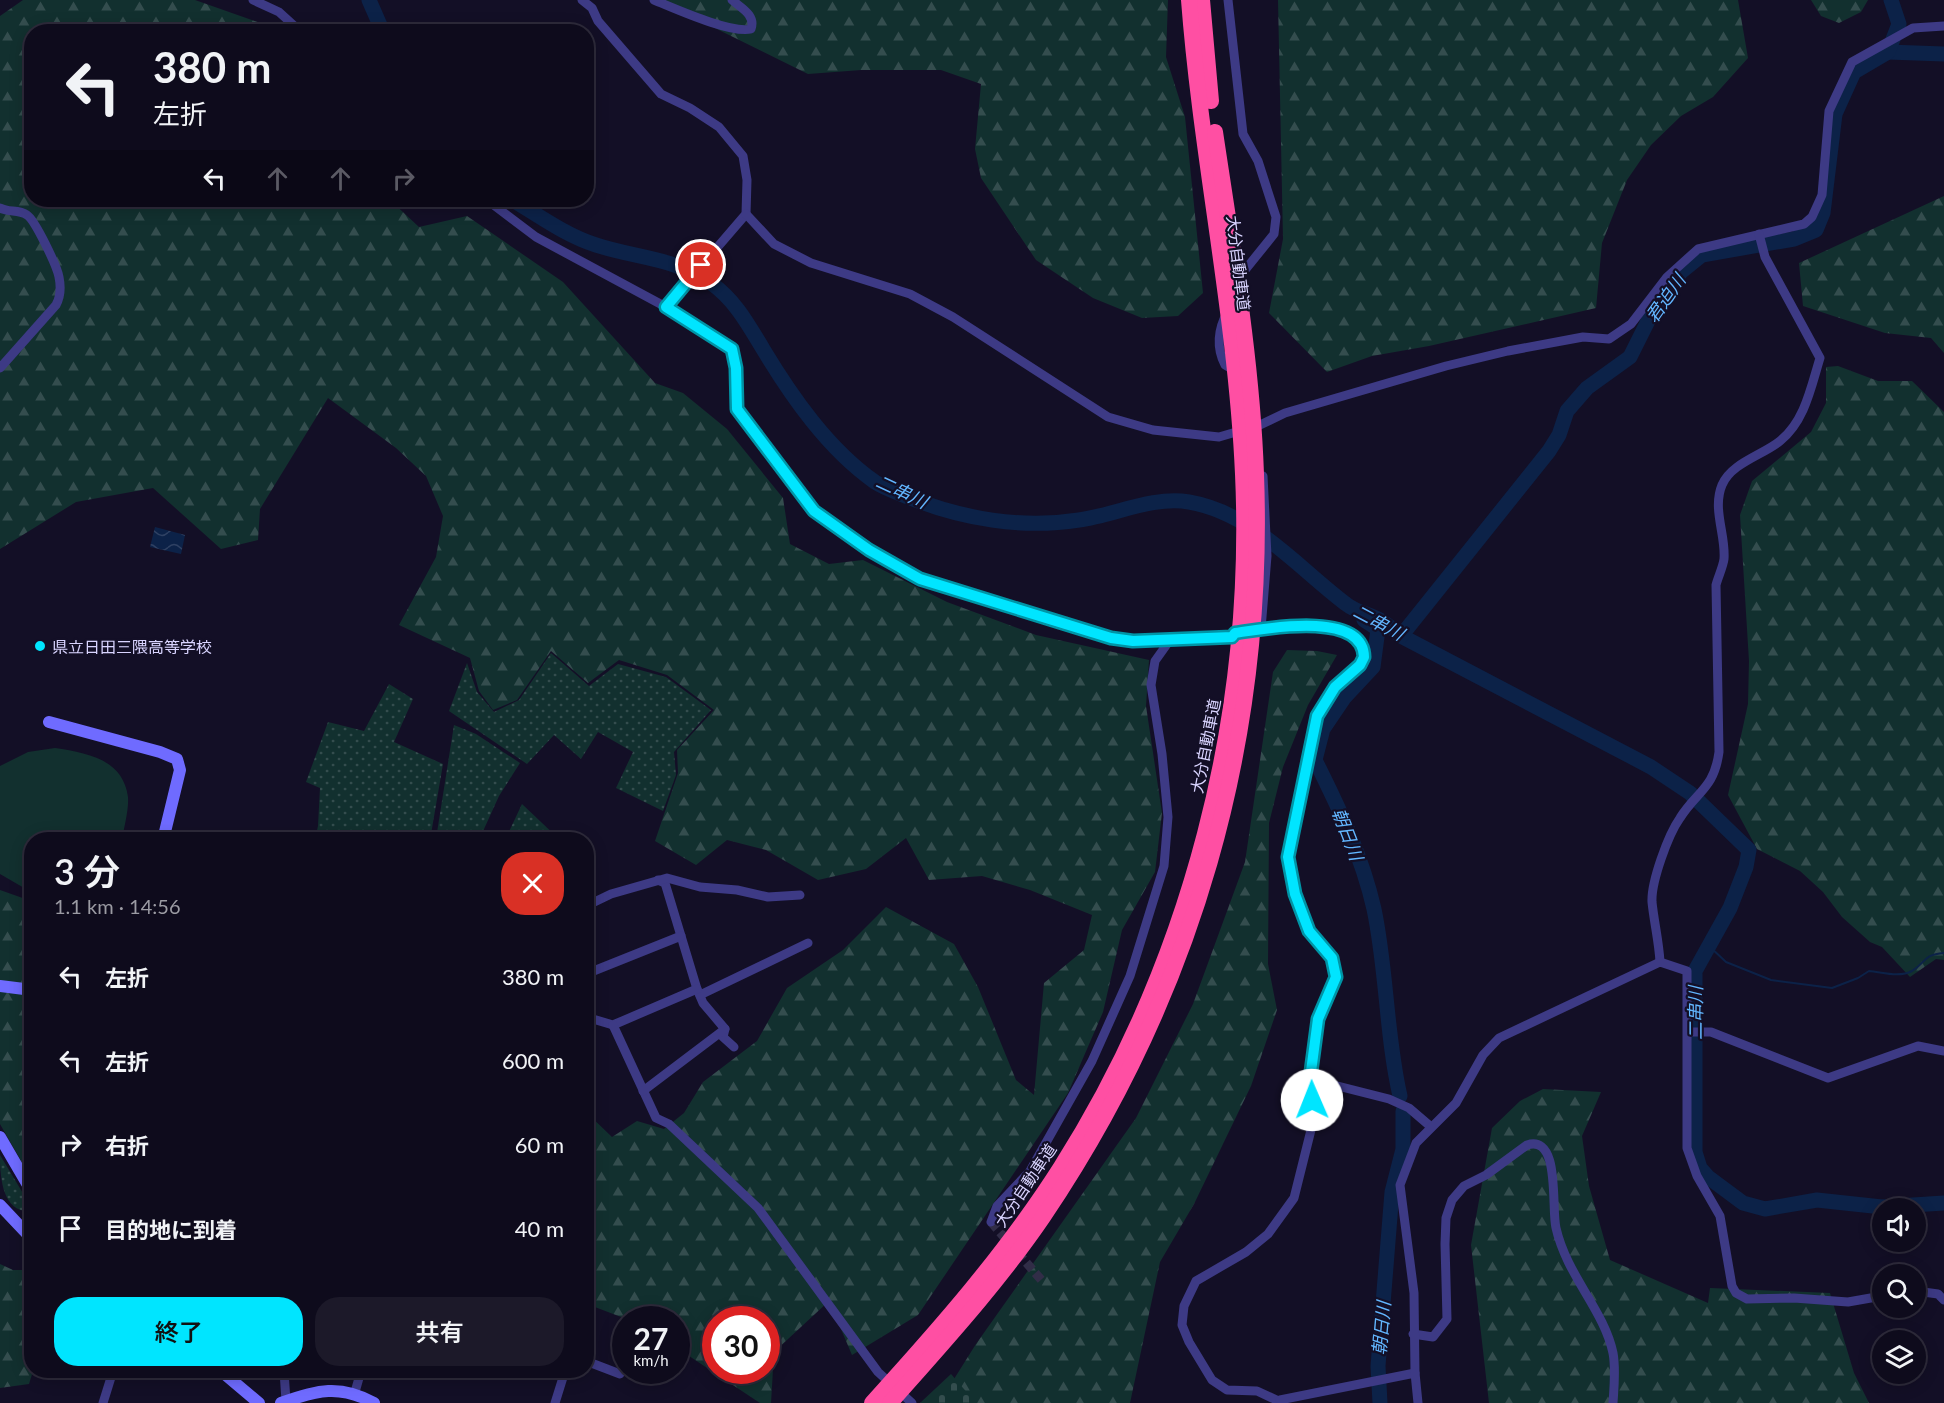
<!DOCTYPE html>
<html lang="ja">
<head>
<meta charset="utf-8">
<style>
	body { margin:0; font-family:Lato,"Noto Sans JP",sans-serif; background:#1c1929; color:#f1f3f6; height:100vh; display:flex; flex-direction:column; font-size:22px; white-space:nowrap }
	* { box-sizing:border-box; margin:0 }
	p { font-size:20px; color:#9b9ba3 }
	.icon { flex:none; width:33px; height:33px; fill:none; stroke:currentColor; stroke-width:2; stroke-linecap:round; stroke-linejoin:round }
	.map { position:relative; flex:1; overflow:hidden }
	.drawer { position:absolute; left:24px; top:832px; width:570px; height:546px; display:flex; flex-direction:column; background:#0e0b1c; border-radius:24px; box-shadow:0 3px 15px #0003,0 0 0 2px #2e2b3b }
	.drawer>* { flex:none }
	.hud { position:absolute; left:24px; top:24px; width:570px; height:183px; border-radius:24px; box-shadow:0 3px 15px #0003,0 0 0 2px #2e2b3b; background:#0e0b1c; color:#f1f3f6; overflow:hidden }
	.tools { position:absolute; left:1872px; top:1198px; display:grid; gap:12px }
	.tools a { display:grid; place-items:center; width:54px; height:54px; border-radius:50%; background:#0e0b1c; box-shadow:0 3px 15px #0003,0 0 0 2px #2e2b3b; font-size:30px }
	.speed { position:absolute; left:612px; top:1306px; display:flex; gap:12px; font-size:30px; font-weight:700; text-align:center }
	.speed>* { display:grid; place-content:center; width:78px; height:78px; border-radius:50%; background:#0e0b1c; box-shadow:0 3px 15px #0003,0 0 0 2px #2e2b3b; line-height:1 }
	.speed small { font-size:15px; font-weight:400 }
	.speed .limit { border:9px solid #d22; background:#fff; color:#111 }
	.pin { position:absolute; display:grid; place-items:center; width:51px; height:51px; color:#fff; margin:-26px; border:3px solid #fff; border-radius:50%; box-shadow:0 2px 6px #0007 }
	.me { position:absolute; width:66px; margin:-33px; rotate:359deg; stroke-linejoin:round; filter:drop-shadow(0 0 4px #0008) }
	.turn { display:flex; align-items:center; gap:21px; height:126px; padding:0 30px; font-size:27px }
	.turn .icon { width:78px; height:78px; stroke-width:2.5 }
	.turn b { display:block; font-size:42px; line-height:51px }
	.lanes { display:flex; align-items:center; height:57px; padding:0 30px; background:#0003; justify-content:center; gap:30px; direction:ltr }
	.lanes .off { opacity:.35 }
	.round { display:grid; place-items:center; flex:none; width:63px; height:63px; border-radius:24px; background:#1c1929 }
	.overview { display:flex; align-items:center; justify-content:space-between; height:102px; padding:0 30px }
	h1 { font-size:36px; font-weight:600; line-height:45px }
	.action { display:flex; gap:12px; margin-top:auto; padding:12px 30px }
	.action a { flex:1; height:69px; border-radius:24px; background:#00e5ff; color:#111; font-size:24px; font-weight:600; line-height:69px; text-align:center }
	.action a+a { background:#1c1929; color:#f1f3f6 }
	ul { padding:0; list-style:none }
	li { display:flex; align-items:center; gap:18px; height:84px; padding:0 30px }
	li div { flex:1 }
	li b { display:block; font-size:22px }
	li em { font-style:normal }
	.map>svg:first-child { display:block }
	.grass { fill:url(#grass-dots) }
	.forest { fill:url(#forest-firs); fill-rule:evenodd }
	.cemetery { fill:url(#cemetery-stones) }
	.garden { fill:#12302f }
	.water { fill:url(#water-waves) }
	.lines { fill:none; stroke-linecap:round; stroke-linejoin:round }
	.stream { stroke:#0c2248; stroke-width:2 }
	.river { stroke:#0c2248; stroke-width:15 }
	.street-tunnel { stroke:#312d47; stroke-width:9; stroke-dasharray:9 4.5; stroke-linecap:butt }
	.street { stroke:#3d3a85; stroke-width:9 }
	.secondary { stroke:#6f6bff; stroke-width:12 }
	.highway { stroke:#ff4fa3; stroke-width:16 }
	.route-casing { stroke:#0095a6; stroke-width:15 }
	.route { stroke:#00e5ff; stroke-width:10 }
	.poi-dot { fill:#00e5ff; stroke:#130f26; stroke-width:2 }
	.labels { text-anchor:middle; dominant-baseline:central; stroke-width:4.5; stroke-linejoin:round; paint-order:stroke }
	.street-label { font-size:16px; fill:#d9d4ff; stroke:#130f26 }
	.poi-label { font-size:16px; fill:#d9d4ff; stroke:#130f26; text-anchor:start }
	.water-label { font-size:18px; font-style:italic; fill:#62b6ff; stroke:#130f26 }
</style>
</head>
<body>
<div class="map">
<svg width="1944" height="1403" viewBox="0 0 1944 1403">
	<defs>
		<pattern id="grass-dots" width="8" height="8" patternUnits="userSpaceOnUse" patternTransform="scale(1.5)"><rect width="8" height="8" fill="#12302f"/><path d="M2 2h.1M6 6h.1" fill="none" stroke="#344d4e" stroke-width="1.8" stroke-linecap="round"/></pattern>
		<pattern id="forest-firs" width="22" height="20" patternUnits="userSpaceOnUse" patternTransform="scale(1.5)"><rect width="22" height="20" fill="#12302f"/><path d="M5 1l3.5 6h-7zM16 11l3.5 6h-7z" fill="#344d4e"/></pattern>
		<pattern id="cemetery-stones" width="16" height="16" patternUnits="userSpaceOnUse" patternTransform="scale(1.5)"><rect width="16" height="16" fill="#12302f"/><path d="M2 7V4a2 2 0 0 1 4 0v3zM10 15v-3a2 2 0 0 1 4 0v3z" fill="#344d4e"/></pattern>
		<pattern id="water-waves" width="16" height="10" patternUnits="userSpaceOnUse" patternTransform="scale(1.5)"><rect width="16" height="10" fill="#0c2248"/><path d="M0 5q4-4 8 0t8 0" fill="none" stroke="#2f4163"/></pattern>
	</defs>
	<rect width="100%" height="100%" fill="#130f26"/>
	<g class="grass">
		<polygon points="551,653 589,686 618,664 666,677 711,710 674,752 676,775 663,811 616,788 633,752 598,732 581,759 554,735 527,764 449,711 467,663 477,692 494,712 519,700"/>
		<polygon points="389,684 413,699 394,742 443,764 430,840 379,832 423,840 315,840 318,826 320,788 306,782 328,722 364,731"/>
		<polygon points="454,725 476,734 520,763 499,796 479,840 436,839"/>
		<polygon points="522,804 560,840 505,840"/>
		<path d="M0 1155 30 1205 25 1211C1 1208 0 1173 0 1155Z"/>
	</g>
	<g class="forest">
		<path d="M23 0H195L283 31 32 32V200H390L419 227 467 216 563 282 655 383 683 393 727 429 783 498 790 544 829 564 863 560 947 602 1036 635 1149 660 1146 706 1162 813 1155 872 1122 930 1103 1012 1068 1093 918 1315 852 1355 829 1301 774 1352 771 1403H760L677 1348 676 1320H629L587 1304V1113L612 1137 637 1121 664 1129 684 1113 703 1082 757 1041 787 988 843 950 886 907 954 944 978 987 1016 1080 1034 1095 1044 983 1084 950 1092 915 1030 890 982 876 929 880 906 838 866 869 818 880 766 850 727 840 696 865 655 841 678 773 677 750 714 710 667 675 619 660 588 683 551 651 517 700 493 710 479 691 470 658 399 625 436 557 443 516 426 476 396 448 328 398 260 509 258 540 221 549 153 488 76 502 0 549V16ZM716 1320H766V1371H716Z"/>
		<polygon points="658,0 1168,0 1166,57 1185,117 1203,293 1178,316 1142,318 1093,298 1036,260 981,178 975,149 981,84 941,70 861,70 808,74"/>
		<polygon points="1278,0 1738,0 1748,58 1713,97 1681,116 1651,145 1627,180 1602,243 1596,308 1429,346 1372,356 1327,372 1269,313 1283,239"/>
		<polygon points="1811,0 1868,0 1861,12 1839,23 1821,16"/>
		<polygon points="1944,196 1944,353 1931,338 1885,333 1803,306 1799,263"/>
		<polygon points="1838,366 1878,381 1912,381 1944,412 1944,960 1936,959 1910,977 1882,947 1870,942 1842,917 1823,892 1800,871 1757,849 1728,795 1748,704 1749,661 1740,515 1752,481 1811,432 1826,403 1826,367"/>
		<polygon points="1287,650 1317,651 1337,655 1308,705 1283,767 1269,823 1268,964 1277,1010 1251,1086 1194,1204 1160,1262 1130,1403 939,1403 976,1344 1136,1118 1193,1004 1245,862 1273,672"/>
		<polygon points="0,890 31,901 31,1178 0,1124"/>
		<polygon points="1543,1089 1601,1092 1582,1136 1589,1186 1610,1260 1708,1303 1710,1288 1830,1293 1854,1373 1869,1403 1489,1403 1471,1245 1492,1128 1520,1101"/>
		<polygon points="0,1264 13,1270 31,1270 33,1371 29,1384 0,1388"/>
	</g>
	<polygon class="cemetery" points="951,1374 976,1403 920,1403"/>
	<path class="garden" d="M55 748C87 753 123 759 128 797 129 810 124 827 122 840H32L31 892 0 874V766L28 752Z"/>
	<polygon class="water" points="155,527 185,535 181,554 150,547"/>
	<g class="lines">
		<path class="stream" d="M1709 946 1726 962 1771 980 1832 988 1858 978 1869 971C1882 972 1899 978 1912 971 1928 961 1922 955 1944 953"/>
		<g class="river">
			<polyline points="369,0 383,32"/>
			<polyline points="1888,52 1944,54"/>
			<path d="M513 200C539 216 567 236 596 245 635 258 676 258 711 283 735 300 748 324 763 349 792 397 828 449 875 482 884 488 898 493 908 497 962 519 1022 529 1079 520 1115 515 1152 496 1189 502 1253 513 1297 567 1346 604 1356 612 1369 614 1380 620 1387 624 1394 630 1401 636L1651 767 1690 793 1749 850 1746 867 1730 908 1695 971V1152L1700 1168 1708 1177 1743 1203 1765 1209 1817 1200 1882 1207 1944 1203"/>
			<path d="M1364 620 1378 629 1373 667 1344 698 1323 729 1315 760C1339 808 1362 856 1374 909 1387 971 1386 1035 1400 1096"/>
			<polyline points="1401,636 1549,451 1559,435 1567,411 1587,388 1630,357 1652,313 1681,272 1702,255 1794,239 1816,230 1823,213 1835,114 1854,72 1888,52 1899,24 1891,0"/>
			<polyline points="1380,1403 1378,1366 1392,1192 1403,1149 1403,1111"/>
		</g>
		<polyline class="street-tunnel" points="991,1222 1044,1283"/>
		<g class="street">
			<polyline points="253,0 279,12 301,32"/>
			<polyline points="582,0 592,8 598,21 661,94 690,108 719,127 743,156 747,180 746,214 666,307"/>
			<path d="M654 0C674 8 731 34 751 29 756 15 741 8 732 0"/>
			<polyline points="1228,0 1243,134 1258,161 1276,217 1274,234 1237,280"/>
			<polyline points="487,200 536,237 666,307 732,349 736,368 737,409 749,427 762,439 815,511 869,550 920,579 1097,634 1133,641 1170,640"/>
			<path d="M0 208C9 213 18 209 27 215 35 220 57 266 59 277 61 287 61 296 56 305L0 368"/>
			<polyline points="746,214 774,244 811,263 910,294 953,317 1108,417 1153,430 1219,437 1260,425 1285,413 1446,366 1508,351 1583,337 1609,339 1631,324 1667,277 1698,249 1804,224 1812,217 1822,195 1829,111 1852,62 1913,28 1944,26"/>
			<path d="M1227 313C1218 329 1216 348 1225 365L1235 371"/>
			<polyline points="1261,629 1267,556 1263,476"/>
			<polyline points="658,880 665,883 697,989 703,1003 725,1029 723,1037 734,1047"/>
			<polyline points="586,906 611,894 667,878 700,887 737,890 768,897 800,895"/>
			<path d="M1660 962C1659 942 1654 922 1652 902 1651 882 1668 835 1680 818 1697 791 1714 789 1719 752L1716 585C1718 577 1723 567 1724 559 1726 535 1712 509 1722 485 1731 463 1763 455 1780 441 1805 421 1811 387 1820 358L1765 257 1759 234"/>
			<polyline points="586,974 681,936"/>
			<polyline points="700,995 808,943"/>
			<polyline points="586,1017 613,1025 697,989"/>
			<polyline points="613,1025 656,1118 669,1124 758,1208 878,1372 912,1403"/>
			<polyline points="1689,1032 1711,1032 1828,1078 1918,1046 1944,1051"/>
			<polyline points="1310,1079 1389,1099 1409,1108 1430,1126"/>
			<polyline points="643,1091 725,1029"/>
			<polyline points="991,1222 997,1206 1030,1171 1092,1061 1130,976 1164,866 1168,817 1162,754 1151,685 1155,661 1170,640 1232,637 1235,633 1319,624 1342,631 1360,643 1364,651 1360,665 1335,687 1317,716 1288,857 1295,894 1309,931 1332,958 1336,977 1318,1019 1310,1079 1313,1122 1294,1198 1268,1234 1246,1252 1196,1281 1184,1306 1182,1325 1189,1342 1212,1380 1227,1390 1257,1391 1283,1403"/>
			<polyline points="1916,1291 1938,1294 1944,1300"/>
			<path d="M1413 1334 1433 1337 1447 1319 1445 1244 1446 1218 1452 1200 1464 1186 1486 1175 1527 1145C1561 1134 1551 1208 1556 1228 1567 1276 1604 1310 1613 1353 1616 1369 1614 1387 1613 1403"/>
			<polyline points="586,1361 620,1374"/>
			<polyline points="284,1371 286,1401"/>
			<polyline points="355,1392 361,1371"/>
			<polyline points="1280,1400 1415,1373"/>
			<polyline points="103,1403 113,1371"/>
			<polyline points="555,1403 565,1371"/>
			<polyline points="1418,1403 1415,1373 1414,1293 1400,1185 1416,1143 1456,1103 1483,1055 1499,1038 1660,962 1687,971 1687,1148 1697,1176 1720,1216 1732,1286 1736,1293 1747,1299 1794,1298 1848,1302 1882,1296"/>
		</g>
		<g class="secondary">
			<polyline points="49,722 160,752 177,759 180,770 163,840"/>
			<polyline points="0,986 32,990"/>
			<polyline points="0,1137 32,1192"/>
			<polyline points="0,1205 32,1239"/>
			<polyline points="221,1371 259,1403"/>
			<path d="M281 1403C317 1390 340 1384 374 1403"/>
		</g>
		<g class="highway">
			<polyline points="1202,0 1211,101"/>
			<path d="M872 1403C940 1328 1007 1252 1061 1167 1191 962 1254 716 1243 474 1236 315 1201 158 1189 0"/>
			<path d="M890 1403C943 1343 998 1283 1043 1217 1193 995 1266 742 1256 474 1252 360 1232 246 1215 132"/>
		</g>
	</g>
	<g class="lines">
		<defs>
			<path id="route" d="M701 265 666 307 732 349 736 368 737 409 814 511 869 550 920 579 1111 638 1133 641 1232 637 1235 633C1263 629 1363 610 1364 657L1360 665 1335 687 1317 716 1288 857 1295 894 1309 931 1332 958 1336 977 1318 1019 1310 1079 1312 1100"/>
		</defs>
		<use href="#route" class="route-casing"/>
		<use href="#route" class="route"/>
	</g>
	<circle class="poi-dot" cx="40" cy="646" r="6"/>
	<g class="labels">
		<g class="street-label">
			<text transform="translate(1239 263) rotate(83)">大分自動車道</text>
			<text transform="translate(1205 746) rotate(-79)">大分自動車道</text>
			<text transform="translate(1025 1185) rotate(-56)">大分自動車道</text>
		</g>
		<g class="poi-label">
			<text x="52" y="646">県立日田三隈高等学校</text>
		</g>
		<g class="water-label">
			<text transform="translate(1665 298) rotate(-55)">君迫川</text>
			<text transform="translate(902 491) rotate(25)">二串川</text>
			<text transform="translate(1379 622) rotate(28)">二串川</text>
			<text transform="translate(1348 834) rotate(69)">朝日川</text>
			<text transform="translate(1695 1013) rotate(-90)">二串川</text>
			<text transform="translate(1381 1328) rotate(-85)">朝日川</text>
		</g>
	</g>
</svg>
<div class="tools">
<a><svg class="icon" aria-label="sound" viewBox="0 0 24 24"><path d="M4 9h4l5-4v14l-5-4H4zM17 9q2 3 0 6"/></svg></a>
<a><svg class="icon" aria-label="search" viewBox="0 0 24 24"><circle cx="10" cy="10" r="6"/><path d="M15 15l6 6"/></svg></a>
<a><svg class="icon" aria-label="layers" viewBox="0 0 24 24"><path d="M12 4l9 5-9 5-9-5zM3 14l9 5 9-5"/></svg></a>
</div>
<div class="speed"><div>27<small>km/h</small></div><div class="limit">30</div></div>
<div class="pin" style="left:701px;top:265px;background:#d93025"><svg class="icon" aria-label="arrive" viewBox="0 0 24 24"><path d="M6 21V4h12l-3 4 3 4H6"/></svg></div>
<svg class="me" style="left:1312px;top:1100px" viewBox="-20 -20 40 40"><circle r="19" fill="#fff"/><path d="M0-13L10 11 0 6-10 11z" fill="#00e5ff"/></svg>
<div class="hud">
<div class="turn"><svg class="icon" aria-label="left" viewBox="0 0 24 24"><path d="M17 20v-9H6M10 6l-5 5 5 5"/></svg><div><b>380 m</b>左折</div></div>
<div class="lanes"><svg class="icon" aria-label="left" viewBox="0 0 24 24"><path d="M17 20v-9H6M10 6l-5 5 5 5"/></svg><svg class="icon off" aria-label="ahead" viewBox="0 0 24 24"><path d="M12 20V5M6 11l6-6 6 6"/></svg><svg class="icon off" aria-label="ahead" viewBox="0 0 24 24"><path d="M12 20V5M6 11l6-6 6 6"/></svg><svg class="icon off" aria-label="right" viewBox="0 0 24 24"><path d="M7 20v-9h11M14 6l5 5-5 5"/></svg></div>
</div>
<section class="drawer">
<div class="overview"><div><h1>3 分</h1><p>1.1 km · 14:56</p></div><a class="round" style="background:#d93025;color:#fff"><svg class="icon" aria-label="close" viewBox="0 0 24 24"><path d="M6 6l12 12M18 6L6 18"/></svg></a></div>
<ul>
<li><svg class="icon" aria-label="left" viewBox="0 0 24 24"><path d="M17 20v-9H6M10 6l-5 5 5 5"/></svg><div><b>左折</b></div><em>380 m</em></li>
<li><svg class="icon" aria-label="left" viewBox="0 0 24 24"><path d="M17 20v-9H6M10 6l-5 5 5 5"/></svg><div><b>左折</b></div><em>600 m</em></li>
<li><svg class="icon" aria-label="right" viewBox="0 0 24 24"><path d="M7 20v-9h11M14 6l5 5-5 5"/></svg><div><b>右折</b></div><em>60 m</em></li>
<li><svg class="icon" aria-label="arrive" viewBox="0 0 24 24"><path d="M6 21V4h12l-3 4 3 4H6"/></svg><div><b>目的地に到着</b></div><em>40 m</em></li>
</ul>
<div class="action"><a>終了</a><a>共有</a></div>
</section>
</div>
</body>
</html>
